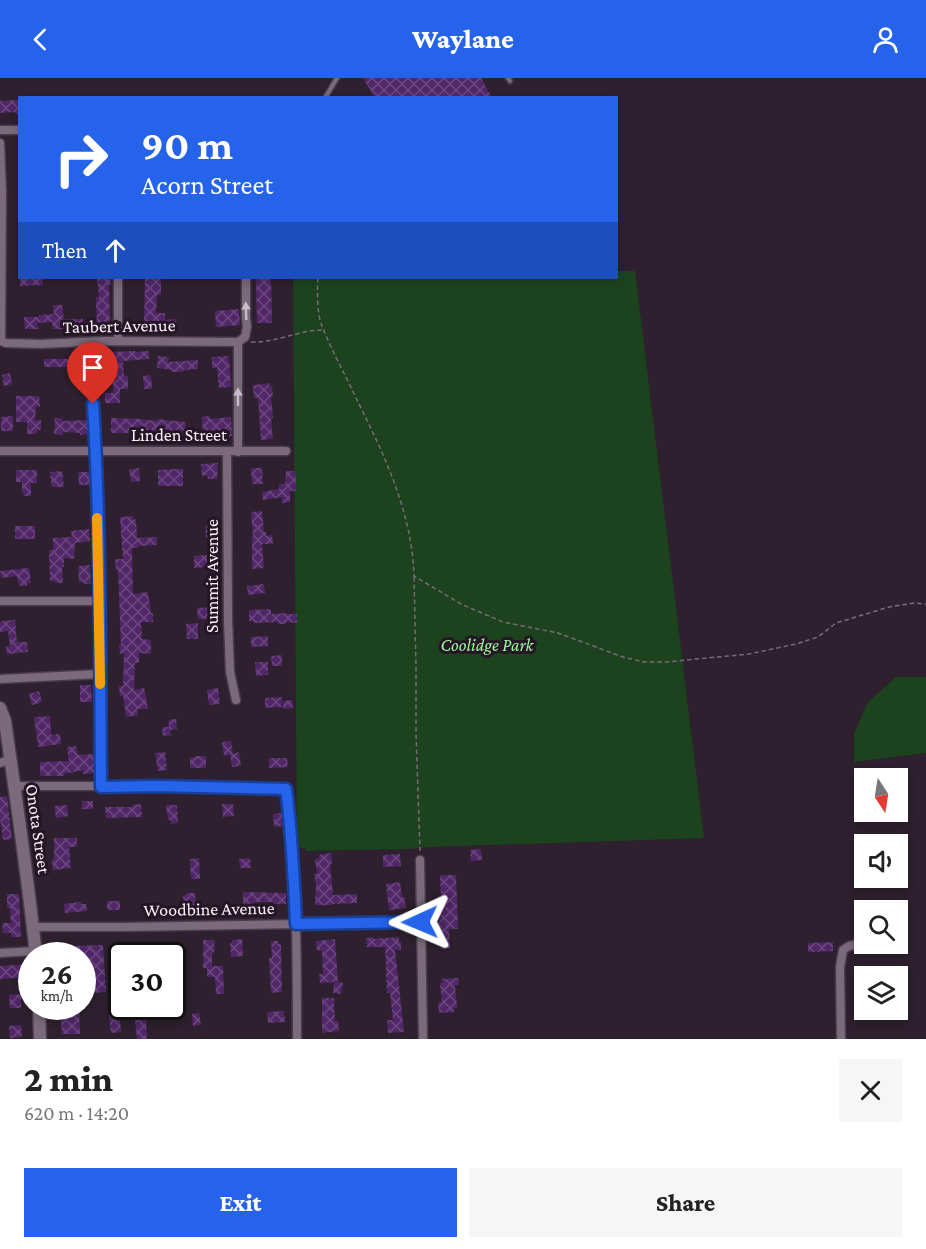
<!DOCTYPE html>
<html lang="en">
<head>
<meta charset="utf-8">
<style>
	body { margin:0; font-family:"Crimson Pro",serif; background:#f6f6f6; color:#222; height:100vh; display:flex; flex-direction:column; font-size:22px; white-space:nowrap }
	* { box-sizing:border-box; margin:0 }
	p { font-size:20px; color:#767676 }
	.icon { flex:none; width:33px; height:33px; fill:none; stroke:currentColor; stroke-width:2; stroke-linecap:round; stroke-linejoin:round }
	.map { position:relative; height:961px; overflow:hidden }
	.sheet { display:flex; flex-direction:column; background:#fff; flex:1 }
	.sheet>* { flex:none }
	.hud { position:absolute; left:18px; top:18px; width:600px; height:183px; border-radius:0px; box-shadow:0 3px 9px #0003; background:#2563eb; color:#fff; overflow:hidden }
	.needle { width:39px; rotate:168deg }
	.tools { position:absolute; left:854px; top:690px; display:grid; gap:12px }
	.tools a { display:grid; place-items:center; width:54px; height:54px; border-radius:0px; background:#fff; box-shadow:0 3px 9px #0003; font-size:30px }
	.speed { position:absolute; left:18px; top:864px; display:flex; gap:12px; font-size:30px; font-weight:700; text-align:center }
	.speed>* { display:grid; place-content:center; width:78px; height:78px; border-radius:50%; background:#fff; box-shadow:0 3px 9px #0003; line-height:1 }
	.speed small { font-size:15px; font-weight:400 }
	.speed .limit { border:3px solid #111; border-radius:9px; background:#fff; color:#111 }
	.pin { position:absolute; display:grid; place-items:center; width:51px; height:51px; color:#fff; margin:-62px -26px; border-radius:50% 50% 50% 0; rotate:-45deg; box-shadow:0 0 6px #0007 }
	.pin .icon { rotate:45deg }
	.me { position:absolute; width:66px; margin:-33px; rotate:269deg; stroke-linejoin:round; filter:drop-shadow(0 0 4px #0008) }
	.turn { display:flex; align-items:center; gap:21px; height:126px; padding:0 24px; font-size:27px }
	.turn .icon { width:78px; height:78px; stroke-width:2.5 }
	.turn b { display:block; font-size:42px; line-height:51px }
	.then { display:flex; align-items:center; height:57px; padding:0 24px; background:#0003; gap:12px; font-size:22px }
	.round { display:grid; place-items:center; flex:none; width:63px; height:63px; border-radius:0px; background:#f6f6f6 }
	.headline { display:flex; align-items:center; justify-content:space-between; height:102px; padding:0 24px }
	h1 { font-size:36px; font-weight:800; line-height:45px }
	.cta { display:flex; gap:12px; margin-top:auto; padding:12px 24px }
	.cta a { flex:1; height:69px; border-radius:0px; background:#2563eb; color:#fff; font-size:24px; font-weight:800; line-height:69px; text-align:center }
	.cta a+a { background:#f6f6f6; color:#222 }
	header { display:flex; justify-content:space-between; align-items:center; height:78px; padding:0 24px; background:#2563eb; color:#fff; font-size:27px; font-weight:800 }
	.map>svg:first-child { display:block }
	.green { fill:#1c431d }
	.building { fill:url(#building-cross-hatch) }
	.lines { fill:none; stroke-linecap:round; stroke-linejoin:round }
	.lane-casing { stroke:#483c48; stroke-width:7 }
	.street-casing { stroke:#483c48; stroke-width:11 }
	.secondary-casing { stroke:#483c48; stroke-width:15 }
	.path { stroke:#786c78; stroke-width:1.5; stroke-dasharray:4.5 3; stroke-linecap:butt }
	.lane { stroke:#7b6a7b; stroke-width:4 }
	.street { stroke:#7b6a7b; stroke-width:8 }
	.secondary { stroke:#7b6a7b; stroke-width:12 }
	.oneway { fill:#c8bbc8 }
	.route-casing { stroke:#184099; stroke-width:15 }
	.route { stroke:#2563eb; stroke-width:10 }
	.slow { stroke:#f59e0b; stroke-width:10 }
	.labels { text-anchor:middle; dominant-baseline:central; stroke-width:6; stroke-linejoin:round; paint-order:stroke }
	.street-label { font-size:18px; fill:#fbf1fb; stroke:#241624 }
	.park-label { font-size:18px; font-style:italic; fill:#9ff69d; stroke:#241624 }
</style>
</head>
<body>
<header><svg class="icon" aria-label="back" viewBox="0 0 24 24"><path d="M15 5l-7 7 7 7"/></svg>Waylane<svg class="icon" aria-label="person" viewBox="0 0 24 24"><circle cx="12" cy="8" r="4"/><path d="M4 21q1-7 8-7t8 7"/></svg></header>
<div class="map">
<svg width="926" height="961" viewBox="0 0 926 961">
	<defs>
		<pattern id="building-cross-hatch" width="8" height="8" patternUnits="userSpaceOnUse" patternTransform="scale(1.5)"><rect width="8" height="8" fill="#512769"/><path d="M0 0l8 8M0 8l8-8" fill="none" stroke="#6b477f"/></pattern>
	</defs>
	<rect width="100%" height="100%" fill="#2e202e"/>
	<g class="green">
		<polygon points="617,193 635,193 704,760 430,769 409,771 306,773 305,770 297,770 293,200 616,200"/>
		<polygon points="896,599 926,599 926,675 854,684 854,656 868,624"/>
	</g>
	<g class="building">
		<polygon points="363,0 481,0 492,20 375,20"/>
		<polygon points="20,22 20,39 14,34 0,35 0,23"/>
		<polygon points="20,200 43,200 43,207 20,208"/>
		<polygon points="97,200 110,200 111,206 109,207 110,251 97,251 96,219 99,219"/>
		<polygon points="145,200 161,200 161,217 157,217 156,235 165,235 165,242 176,241 177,250 144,250"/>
		<polygon points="256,200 271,200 272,245 257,245"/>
		<polygon points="53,227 62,227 64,241 83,241 83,251 53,251 52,244 37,245 38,251 25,251 24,239 39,239 39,237 54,236"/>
		<polygon points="239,231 240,247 216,249 215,233"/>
		<polygon points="135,273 135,274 149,273 149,281 123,283 124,298 128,298 128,311 120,311 120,325 105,325 105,315 113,315 113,288 103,288 102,274"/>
		<polygon points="158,278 169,279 168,284 198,282 198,291 183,292 183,294 172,294 172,292 157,290"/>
		<polygon points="229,278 231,309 219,310 217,289 212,290 212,279"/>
		<polygon points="69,279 85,279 86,289 70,290 70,289 44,289 44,281 69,281"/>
		<polygon points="10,295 12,306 4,308 2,297"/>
		<polygon points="151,297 152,311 144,311 143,298"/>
		<polygon points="269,305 270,309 272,308 273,318 271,318 273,340 271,340 273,361 261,362 258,320 254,320 253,307"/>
		<polygon points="16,318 39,318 40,329 36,329 35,342 41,342 41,352 38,352 36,356 27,356 27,344 16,344"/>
		<polygon points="13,338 13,353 1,353 1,339"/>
		<polygon points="209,338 210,341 231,339 232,358 222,359 221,354 203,355 202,339"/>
		<polygon points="55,340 63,340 62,343 88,342 88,356 80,357 80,355 63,354 63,357 54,356"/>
		<polygon points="111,340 140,341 157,343 157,341 186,344 184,358 174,358 175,355 160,355 159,358 152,358 153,355 111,355"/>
		<polygon points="218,385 217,401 208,401 207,397 202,398 201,386"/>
		<polygon points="139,390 140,403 131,404 129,391"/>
		<polygon points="251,390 262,390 263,406 252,406"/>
		<polygon points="173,391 183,391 183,408 158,408 158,392"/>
		<polygon points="16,392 37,392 37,405 31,405 31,418 24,418 24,415 22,415 22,404 16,404"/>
		<polygon points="62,393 64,409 52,409 50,394"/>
		<polygon points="286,393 296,393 296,413 290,413 290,424 282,425 282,419 263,422 262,414 279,411 279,406 285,406"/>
		<polygon points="78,394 89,394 90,407 79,407"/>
		<polygon points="262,433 264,454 266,454 266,458 272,457 273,466 262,466 264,490 252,491 252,458 253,458 251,434"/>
		<polygon points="133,438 133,442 136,441 137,460 157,459 157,467 138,468 138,470 132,470 133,516 148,514 151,535 153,535 153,544 141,544 142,561 151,562 151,576 139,575 139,585 135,585 134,612 144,610 148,631 137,631 138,637 126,639 123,618 120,618 119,608 123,608 124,575 120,576 119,566 121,566 118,492 116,492 115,481 123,481 120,439"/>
		<polygon points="216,447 217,458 206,459 205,448"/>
		<rect x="15" y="448" width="20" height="13"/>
		<polygon points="89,451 90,463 75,465 74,481 64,480 64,489 62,489 63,505 55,505 55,503 50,503 49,472 53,472 53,460 72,459 71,453"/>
		<polygon points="218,476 218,488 194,490 194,478"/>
		<polygon points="90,487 91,506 84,506 84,504 79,504 78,488"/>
		<polygon points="29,490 31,505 27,505 27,508 20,508 20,505 18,506 17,498 1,500 0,493"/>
		<polygon points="264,506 265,515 248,517 247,508"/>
		<polygon points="218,529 219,540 198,541 197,530"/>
		<polygon points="271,531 271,536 286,535 286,536 297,536 297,545 286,544 286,546 278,546 278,544 253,545 253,543 249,543 249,532"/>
		<polygon points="15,542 17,564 27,564 28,574 7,576 6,569 10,568 8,553 0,554 0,544 2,544 2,543"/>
		<polygon points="198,545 198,561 187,561 186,546"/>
		<polygon points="268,558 268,568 251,569 251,559"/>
		<polygon points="282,577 282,588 272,588 271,578"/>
		<polygon points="255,584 268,584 268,597 256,598"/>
		<polygon points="80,607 91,607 92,624 80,624"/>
		<polygon points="218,610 220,626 209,627 207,612"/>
		<polygon points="39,613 42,624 32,627 29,616"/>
		<polygon points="282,619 282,629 265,630 265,620"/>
		<polygon points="292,622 293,630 283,631 283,623"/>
		<polygon points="50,638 51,657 60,656 61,666 38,669 34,639"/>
		<polygon points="176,641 177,651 170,652 171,657 163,658 162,649 169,649 168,642"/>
		<polygon points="231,663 233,676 239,674 241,688 232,689 230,677 224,678 222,664"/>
		<polygon points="76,668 78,677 94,676 94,695 83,696 83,692 64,696 64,698 40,698 40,684 69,683 67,669"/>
		<polygon points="165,674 167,692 158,693 155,675"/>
		<polygon points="196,678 206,678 206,690 190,690 190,680 196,679"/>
		<polygon points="269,680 287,680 288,689 269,690"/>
		<polygon points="7,718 12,761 3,762 0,740 0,719"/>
		<rect x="82" y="723" width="11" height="8"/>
		<polygon points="141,726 142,739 106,740 105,729 132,729 132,727"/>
		<polygon points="222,726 233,726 234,738 223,739"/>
		<polygon points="67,727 68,738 56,740 54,728"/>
		<polygon points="166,727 177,727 178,745 171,746 170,742 168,742"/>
		<polygon points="282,735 283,748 274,749 273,736"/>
		<polygon points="54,760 77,760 77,769 69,769 71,790 53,792 52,781 54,781"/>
		<polygon points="481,771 482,782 471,783 470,772"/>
		<polygon points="331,775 332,786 330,786 333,817 357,816 357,825 332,826 332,827 315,827 316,807 314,796 317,796 315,781 319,780 319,777"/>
		<polygon points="400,776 401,788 383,789 383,777"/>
		<polygon points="199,780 200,801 191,801 190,781"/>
		<polygon points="250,780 251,790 240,790 239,781"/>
		<polygon points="440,797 456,797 458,851 449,851 450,870 441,871 440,866 439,866 437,820 441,819"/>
		<polygon points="400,804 402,819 404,819 406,830 389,832 386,806"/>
		<polygon points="243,814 286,815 286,826 274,826 274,824 254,824 254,826 251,827 251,829 243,829"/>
		<polygon points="186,815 195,815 196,830 184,831 183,818 186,817"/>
		<polygon points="7,816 19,816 21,859 11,859 11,855 3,855 2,845 11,845 10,830 7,830"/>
		<rect x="107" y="823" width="13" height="9"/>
		<polygon points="80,824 81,826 86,826 87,833 65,835 64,826"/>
		<polygon points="374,859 374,861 399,859 399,864 401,864 401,872 395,872 404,954 388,955 387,942 393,942 390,915 387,915 385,869 367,869 366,860"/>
		<polygon points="242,861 243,878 231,879 230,865 232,865 232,862"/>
		<polygon points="335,861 338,904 334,904 343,905 341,916 333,915 334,904 320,905 319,896 323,896 322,872 317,873 316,863"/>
		<polygon points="203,862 214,862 215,872 212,876 212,888 223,888 224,916 216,916 215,899 207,899 207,890 203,890"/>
		<polygon points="271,863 278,863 278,866 281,866 282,914 271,915 269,880 272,880"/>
		<polygon points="833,864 833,873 808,874 808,865"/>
		<rect x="886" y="866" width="11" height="9"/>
		<polygon points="103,867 106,914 82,916 82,878 75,878 74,868"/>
		<polygon points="147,867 147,878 133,878 133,868"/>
		<polygon points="28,886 29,899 0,901 0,888"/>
		<polygon points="458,900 459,907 455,908 457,930 454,930 454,934 439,935 438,924 442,924 440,905 443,905 442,901"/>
		<polygon points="21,916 21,930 10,930 9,917"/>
		<polygon points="322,920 334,920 335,943 338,943 339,953 322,955"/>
		<polygon points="79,928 80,956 62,956 60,931"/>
		<polygon points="119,928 121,954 111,955 108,929"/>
		<polygon points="284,933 285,944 268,945 267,934"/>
		<polygon points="199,935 201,947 193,948 192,936"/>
		<polygon points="135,942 146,942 147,961 137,961"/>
		<polygon points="21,947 22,959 10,960 9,948"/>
	</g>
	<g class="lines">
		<defs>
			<g id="lane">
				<polyline points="508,0 510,3"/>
				<polyline points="325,20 337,0"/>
			</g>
			<g id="street">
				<polyline points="0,52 20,52"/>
				<polyline points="0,65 2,114 1,263 6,265 41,266 103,263 238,264"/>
				<polyline points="118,263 118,200"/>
				<polyline points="91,264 96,374 101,709"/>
				<polyline points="238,264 245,259 247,249 246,239 246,200"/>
				<polyline points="0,373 286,373"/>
				<polyline points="227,374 228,541 230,594 236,622"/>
				<polyline points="238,374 238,264"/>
				<polyline points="0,523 99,523"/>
				<polyline points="0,601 100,596"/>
				<polyline points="0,685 10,681"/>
				<path d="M14 708H216L286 711C297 794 297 877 297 961"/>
				<polyline points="420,782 423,961"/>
				<polyline points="33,849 125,849 420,844"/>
				<polyline points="0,875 35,873"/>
				<polyline points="841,961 840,889 843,872 849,868 864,865"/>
			</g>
			<g id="secondary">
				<path d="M0 630 5 643C16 721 28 799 36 878"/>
				<polyline points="39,928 40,961"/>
			</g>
		</defs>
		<use href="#lane" class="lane-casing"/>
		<use href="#street" class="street-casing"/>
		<use href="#secondary" class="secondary-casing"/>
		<g class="path">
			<path d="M318 200C317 212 317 234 321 245 330 270 345 296 356 320 384 376 412 434 414 498L461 526 503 544 558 555 623 579 644 584H666L749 576 796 566 818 559 836 545 889 529 914 525 926 526"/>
			<path d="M251 264C276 265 298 252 323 252"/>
			<polyline points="414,499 416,588 416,655 420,773"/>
		</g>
		<use href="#lane" class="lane"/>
		<use href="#street" class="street"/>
		<use href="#secondary" class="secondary"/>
	</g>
	<defs><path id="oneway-solid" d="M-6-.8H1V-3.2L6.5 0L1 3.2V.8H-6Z" transform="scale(1.5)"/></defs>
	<g class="oneway">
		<use href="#oneway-solid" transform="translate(246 233) rotate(-92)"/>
		<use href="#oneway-solid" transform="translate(238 319) rotate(-90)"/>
	</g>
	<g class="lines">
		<defs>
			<path id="route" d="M93 326C101 453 100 581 101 709L156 708 286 711C292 756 294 801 296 846L420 844"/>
		</defs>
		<use href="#route" class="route-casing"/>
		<use href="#route" class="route"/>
		<polyline class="slow" points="97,440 100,606"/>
	</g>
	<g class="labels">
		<g class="street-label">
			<text transform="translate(119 248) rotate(-1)">Taubert Avenue</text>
			<text x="179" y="357">Linden Street</text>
			<text transform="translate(212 498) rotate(-90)">Summit Avenue</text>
			<text transform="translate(38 751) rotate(82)">Onota Street</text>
			<text transform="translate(209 831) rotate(-1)">Woodbine Avenue</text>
		</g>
		<g class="park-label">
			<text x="487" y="567">Coolidge Park</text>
		</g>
	</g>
</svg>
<div class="tools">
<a><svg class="needle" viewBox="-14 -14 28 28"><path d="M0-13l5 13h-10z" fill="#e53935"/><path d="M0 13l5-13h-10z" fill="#767676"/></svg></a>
<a><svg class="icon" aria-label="sound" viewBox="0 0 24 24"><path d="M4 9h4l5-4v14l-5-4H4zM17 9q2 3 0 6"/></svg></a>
<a><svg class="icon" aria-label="search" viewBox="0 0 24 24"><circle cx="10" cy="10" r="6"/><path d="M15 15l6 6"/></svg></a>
<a><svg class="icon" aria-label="layers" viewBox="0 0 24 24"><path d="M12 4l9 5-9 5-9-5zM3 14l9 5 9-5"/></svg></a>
</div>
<div class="speed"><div>26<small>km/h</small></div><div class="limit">30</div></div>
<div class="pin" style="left:93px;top:326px;background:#d93025"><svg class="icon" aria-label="arrive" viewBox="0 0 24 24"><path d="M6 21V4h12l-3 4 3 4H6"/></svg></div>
<svg class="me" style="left:420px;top:844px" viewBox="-20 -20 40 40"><path d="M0-17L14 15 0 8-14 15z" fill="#2563eb" stroke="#fff" stroke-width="4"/></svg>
<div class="hud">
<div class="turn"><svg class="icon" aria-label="right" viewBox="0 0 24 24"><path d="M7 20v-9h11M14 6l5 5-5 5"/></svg><div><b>90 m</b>Acorn Street</div></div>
<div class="then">Then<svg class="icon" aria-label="ahead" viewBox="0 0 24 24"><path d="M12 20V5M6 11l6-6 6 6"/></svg></div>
</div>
</div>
<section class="sheet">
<div class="headline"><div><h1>2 min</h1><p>620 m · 14:20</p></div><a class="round"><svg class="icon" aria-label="close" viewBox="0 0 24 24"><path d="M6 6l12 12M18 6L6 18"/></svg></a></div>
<div class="cta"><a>Exit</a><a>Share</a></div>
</section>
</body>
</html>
